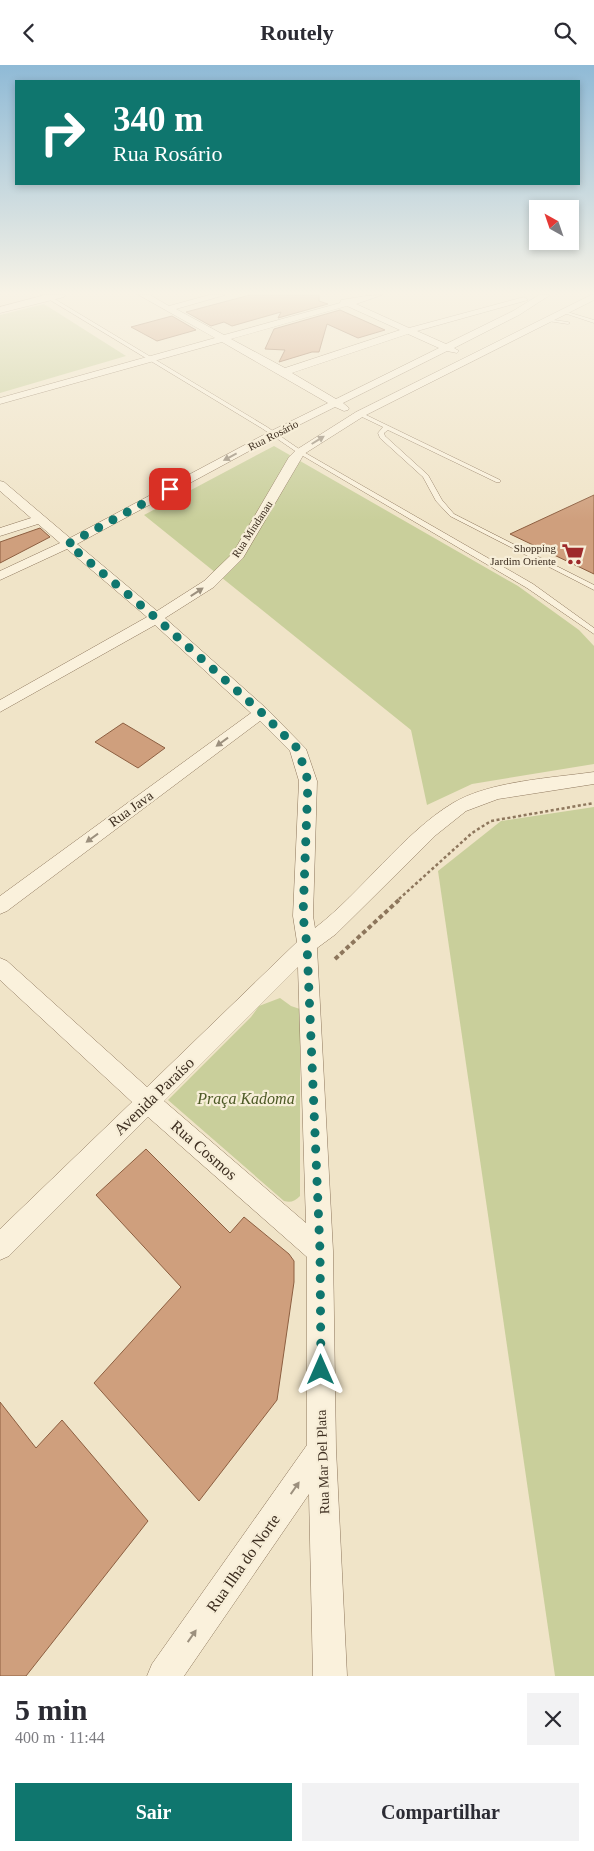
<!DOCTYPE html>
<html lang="pt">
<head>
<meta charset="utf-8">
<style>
	body { margin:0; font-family:"Times New Roman",serif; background:#f2f2f3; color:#2b2b33; height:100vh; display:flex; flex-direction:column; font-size:19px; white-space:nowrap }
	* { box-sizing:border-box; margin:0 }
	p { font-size:16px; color:#7c7c81 }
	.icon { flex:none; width:28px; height:28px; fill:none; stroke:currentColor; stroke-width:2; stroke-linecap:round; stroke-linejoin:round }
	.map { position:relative; height:1611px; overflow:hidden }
	.side { display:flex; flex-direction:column; background:#fff; flex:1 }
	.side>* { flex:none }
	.hud { position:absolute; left:15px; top:15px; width:565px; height:105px; border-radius:0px; box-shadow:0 2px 8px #0003; background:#0f766e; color:#fff; overflow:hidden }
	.needle { width:32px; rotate:320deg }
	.fabs { position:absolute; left:529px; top:135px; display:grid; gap:10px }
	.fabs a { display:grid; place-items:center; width:50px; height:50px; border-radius:0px; background:#fff; box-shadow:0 2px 8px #0003; font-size:25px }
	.pin { position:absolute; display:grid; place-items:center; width:42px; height:42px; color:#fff; margin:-21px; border-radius:10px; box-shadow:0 2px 8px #0006 }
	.me { position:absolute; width:55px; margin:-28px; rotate:0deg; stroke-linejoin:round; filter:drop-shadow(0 0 4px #0008) }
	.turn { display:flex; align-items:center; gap:18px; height:105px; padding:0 15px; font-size:22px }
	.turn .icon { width:65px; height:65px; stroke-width:2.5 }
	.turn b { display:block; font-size:35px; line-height:42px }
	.round { display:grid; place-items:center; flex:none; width:52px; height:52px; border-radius:0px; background:#f2f2f3 }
	.headline { display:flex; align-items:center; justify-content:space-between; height:85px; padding:0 15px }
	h1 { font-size:30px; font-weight:700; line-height:38px }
	.button { display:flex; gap:10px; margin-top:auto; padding:10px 15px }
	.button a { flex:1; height:58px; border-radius:0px; background:#0f766e; color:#fff; font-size:20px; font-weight:700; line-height:58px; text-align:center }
	.button a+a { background:#f2f2f3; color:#2b2b33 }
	header { display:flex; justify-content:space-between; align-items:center; height:65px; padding:0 15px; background:#fff; font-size:22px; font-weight:700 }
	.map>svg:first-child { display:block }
	.green { fill:#c9cf9b }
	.building { fill:#cf9f7d; stroke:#8d5f41 }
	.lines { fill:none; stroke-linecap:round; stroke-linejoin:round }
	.service-casing { stroke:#8d765c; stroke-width:1 }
	.minor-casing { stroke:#8d765c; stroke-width:1 }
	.tertiary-casing { stroke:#8d765c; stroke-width:1 }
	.path-far1 { stroke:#8d765c; stroke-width:2.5; stroke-dasharray:3 2.5; stroke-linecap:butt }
	.path { stroke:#8d765c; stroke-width:4; stroke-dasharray:4.5 3; stroke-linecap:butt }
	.service { fill:#faf1dc; fill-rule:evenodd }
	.minor { fill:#faf1dc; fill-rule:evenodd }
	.tertiary { fill:#faf1dc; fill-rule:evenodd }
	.oneway { fill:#9c907e }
	.route { stroke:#0f766e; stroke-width:9; stroke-dasharray:0 16.2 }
	.labels { text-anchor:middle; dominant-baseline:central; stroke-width:4.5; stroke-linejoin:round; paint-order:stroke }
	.far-street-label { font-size:11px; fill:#3d2e20; stroke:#f7eed8 }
	.far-poi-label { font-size:11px; fill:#3d2e20; stroke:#f7eed8; text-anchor:end }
	.street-label { font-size:14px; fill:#3d2e20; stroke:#f7eed8 }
	.near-street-label { font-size:16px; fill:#3d2e20; stroke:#f7eed8 }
	.near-park-label { font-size:16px; font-style:italic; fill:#4d5a26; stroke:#f7eed8 }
</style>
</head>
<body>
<header><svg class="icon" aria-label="back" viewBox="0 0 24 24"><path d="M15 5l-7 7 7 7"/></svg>Routely<svg class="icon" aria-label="search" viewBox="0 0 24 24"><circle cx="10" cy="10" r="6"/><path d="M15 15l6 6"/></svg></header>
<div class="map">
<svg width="594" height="1611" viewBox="0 0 594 1611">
	<rect width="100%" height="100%" fill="#f0e4c8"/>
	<g class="green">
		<polygon points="44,239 126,291 0,328 0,250"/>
		<polygon points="274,381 518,521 579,565 594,581 594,699 472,719 427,740 411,665 144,450"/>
		<polygon points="594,742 594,1611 555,1611 438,806 501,756"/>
		<path d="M280 933 291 941 300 944V1131C295 1136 291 1138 284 1136L168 1035 251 952 259 941Z"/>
	</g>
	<g class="building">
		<polygon points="250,230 319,230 319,236 328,239 278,253 281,247 232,261 224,257 211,261 186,247"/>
		<polygon points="340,245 385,265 358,273 327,259 319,287 312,287 279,297 285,285 265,284 274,264"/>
		<polygon points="172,251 196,265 157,276 131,262"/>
		<polygon points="594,430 594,509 510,469"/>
		<polygon points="40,463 50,472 0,498 0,477"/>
		<polygon points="123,658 165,683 138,703 95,677"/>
		<polygon points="146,1084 230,1168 244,1152 289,1189 294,1196 294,1217 277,1335 199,1436 94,1318 181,1222 96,1130"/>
		<polygon points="0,1337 36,1383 62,1355 148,1456 26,1611 0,1611"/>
	</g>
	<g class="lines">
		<defs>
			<g id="service">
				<polygon points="42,230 48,230 267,362 302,386 533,519 594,563 594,569 527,523 298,388 263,364"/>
				<polygon points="564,246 594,255 594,258 564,248"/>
				<polygon points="546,254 568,257 570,258 568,259 548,256"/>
				<polygon points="358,348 362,348 500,415 500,417 496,417 388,365 384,368 385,371 428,410 442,435 454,449 594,520 594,525 450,451 436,436 423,412 380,373 378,368 383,362 358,350"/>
			</g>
			<path id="minor" d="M139 230H150L169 241 209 230H225L176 244 224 270 340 238 341 235C354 233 368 230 382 230L356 239 409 263 524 232 528 235 417 266 446 279 513 246 539 230H550L519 250 454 283 459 286 457 288 447 286 343 338 349 343 348 345 344 346 335 342 277 371 77 479 157 546 204 516 233 488 289 392 296 385 356 347 591 230H594V235L364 351 304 389 243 493 214 522 165 553 267 644 306 684 317 716 313 851 315 863C362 827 403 768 453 738 490 716 552 713 594 707V719L498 734 466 746 436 770 336 869 317 883 333 1186 336 1384 347 1611H313L309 1429 184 1611H147L152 1599 307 1380V1192L148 1052 9 1191 0 1195V1164L132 1037 0 915V893L7 896 147 1022 297 877 293 851 299 716 290 686 260 656 7 846 0 849V831L251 648 155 560 0 647V635L147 552 67 484 0 515V506L60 478 38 459 0 471V463L31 453 0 426V416L4 417 70 473 269 367 328 338 222 277 0 339V333L215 273ZM347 241 400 265 285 303 231 274ZM408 269 439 283 336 334 292 308ZM298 902 306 1158 164 1036Z"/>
			<polygon id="tertiary" points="45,230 65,230 64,232 0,248 0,242"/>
		</defs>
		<use href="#service" class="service-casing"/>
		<use href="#minor" class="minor-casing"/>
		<use href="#tertiary" class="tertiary-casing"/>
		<polyline class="path-far1" points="399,834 472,768 491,756 594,738"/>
		<polyline class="path" points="335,894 401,833"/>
		<use href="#service" class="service"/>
		<use href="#minor" class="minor"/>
		<use href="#tertiary" class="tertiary"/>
	</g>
	<defs><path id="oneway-solid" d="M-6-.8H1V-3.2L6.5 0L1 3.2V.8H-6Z" transform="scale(1.25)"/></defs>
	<g class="oneway">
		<use href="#oneway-solid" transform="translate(318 375) rotate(-32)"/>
		<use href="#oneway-solid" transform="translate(230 392) rotate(152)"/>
		<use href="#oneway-solid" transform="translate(197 527) rotate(-33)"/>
		<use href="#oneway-solid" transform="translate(222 677) rotate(144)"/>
		<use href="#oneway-solid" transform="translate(92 773) rotate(144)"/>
		<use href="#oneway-solid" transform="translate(295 1423) rotate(-55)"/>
		<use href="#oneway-solid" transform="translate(192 1571) rotate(-55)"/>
	</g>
	<linearGradient id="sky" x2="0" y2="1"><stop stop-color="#8fbad6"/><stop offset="0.5" stop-color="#f8f3e6"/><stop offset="1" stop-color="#f8f3e6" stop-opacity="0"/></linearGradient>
	<rect width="594" height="456" fill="url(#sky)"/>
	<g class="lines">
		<polyline class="route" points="170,424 68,479 156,553 262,648 298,684 308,716 303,851 307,880 320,1186 321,1305"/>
	</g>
	<defs>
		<symbol id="supermarket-bare" viewBox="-9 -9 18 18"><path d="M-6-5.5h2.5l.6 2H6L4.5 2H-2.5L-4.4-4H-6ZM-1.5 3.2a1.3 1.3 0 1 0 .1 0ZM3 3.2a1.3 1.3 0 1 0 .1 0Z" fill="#9e2a2b" stroke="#f7eed8" stroke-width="2.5" paint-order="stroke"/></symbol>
	</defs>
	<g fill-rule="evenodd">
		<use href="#supermarket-bare" x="557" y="473" width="32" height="32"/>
	</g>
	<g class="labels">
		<g class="far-street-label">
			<text transform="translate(273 370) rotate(-27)">Rua Rosário</text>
			<text transform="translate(252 464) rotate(-57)">Rua Mindanau</text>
		</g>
		<g class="far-poi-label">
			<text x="556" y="483">Shopping<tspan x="556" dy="13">Jardim Oriente</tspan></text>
		</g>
		<g class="street-label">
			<text transform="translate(131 744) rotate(-36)">Rua Java</text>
			<text transform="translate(323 1397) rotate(-92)">Rua Mar Del Plata</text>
		</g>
		<g class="near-street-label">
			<text transform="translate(154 1031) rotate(-44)">Avenida Paraíso</text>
			<text transform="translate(204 1085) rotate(41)">Rua Cosmos</text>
			<text transform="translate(243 1498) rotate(-55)">Rua Ilha do Norte</text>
		</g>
		<g class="near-park-label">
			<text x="246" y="1033">Praça Kadoma</text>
		</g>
	</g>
</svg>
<div class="fabs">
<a><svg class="needle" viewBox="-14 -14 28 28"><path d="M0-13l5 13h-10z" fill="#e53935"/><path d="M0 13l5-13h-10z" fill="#7c7c81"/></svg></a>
</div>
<div class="pin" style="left:170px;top:424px;background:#d93025"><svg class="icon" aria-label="arrive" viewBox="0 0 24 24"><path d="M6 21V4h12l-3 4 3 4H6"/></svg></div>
<svg class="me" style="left:321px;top:1305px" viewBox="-20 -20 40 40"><path d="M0-17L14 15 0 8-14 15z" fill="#0f766e" stroke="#fff" stroke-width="4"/></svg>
<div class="hud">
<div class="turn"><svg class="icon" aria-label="right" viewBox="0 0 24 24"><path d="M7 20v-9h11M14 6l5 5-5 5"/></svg><div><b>340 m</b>Rua Rosário</div></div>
</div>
</div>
<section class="side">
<div class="headline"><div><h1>5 min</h1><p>400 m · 11:44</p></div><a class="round"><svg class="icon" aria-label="close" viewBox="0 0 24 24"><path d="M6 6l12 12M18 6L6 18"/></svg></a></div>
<div class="button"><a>Sair</a><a>Compartilhar</a></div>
</section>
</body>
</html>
